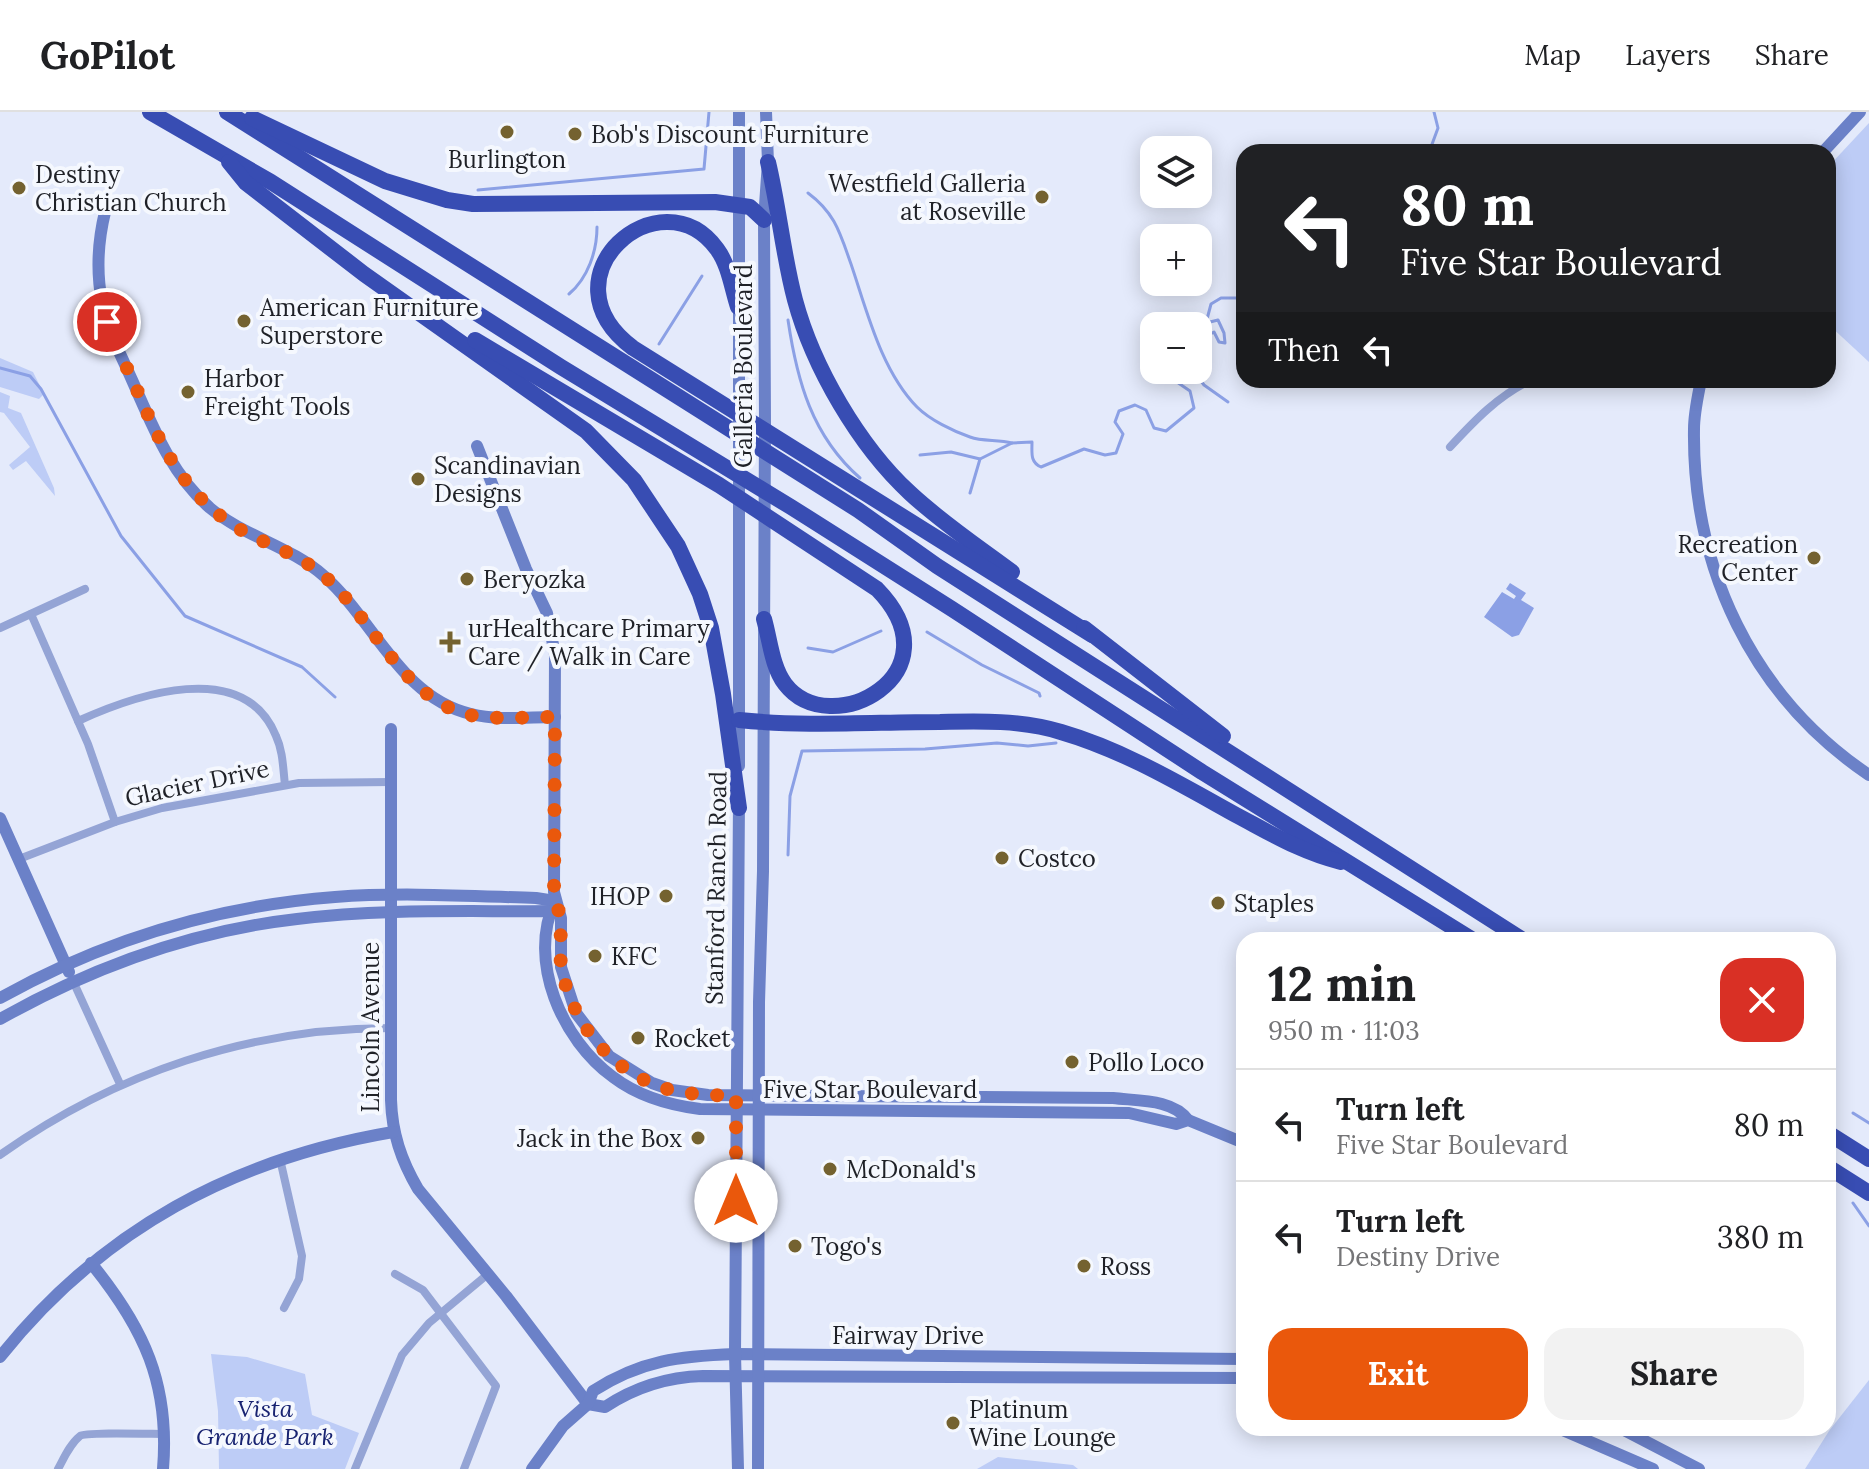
<!DOCTYPE html>
<html lang="en">
<head>
<meta charset="utf-8">
<style>
	body { margin:0; font-family:Lora,serif; background:#f2f2f2; color:#202124; height:100vh; display:flex; flex-direction:column; font-size:30px; white-space:nowrap }
	* { box-sizing:border-box; margin:0 }
	p { font-size:26px; color:#757577 }
	.icon { flex:none; width:44px; height:44px; fill:none; stroke:currentColor; stroke-width:2; stroke-linecap:round; stroke-linejoin:round }
	.map { position:relative; flex:1; overflow:hidden }
	.drawer { position:absolute; left:1236px; top:820px; width:600px; height:504px; display:flex; flex-direction:column; background:#fff; border-radius:24px; box-shadow:0 4px 20px #0003 }
	.drawer>* { flex:none }
	.hud { position:absolute; left:1236px; top:32px; width:600px; height:244px; border-radius:24px; box-shadow:0 4px 20px #0003; background:#202124; color:#fff; overflow:hidden }
	.controls { position:absolute; left:1140px; top:24px; display:grid; gap:16px }
	.controls a { display:grid; place-items:center; width:72px; height:72px; border-radius:16px; background:#fff; box-shadow:0 4px 20px #0003; font-size:40px }
	.pin { position:absolute; display:grid; place-items:center; width:68px; height:68px; color:#fff; margin:-34px; border:4px solid #fff; border-radius:50%; box-shadow:0 2px 8px #0007 }
	.me { position:absolute; width:88px; margin:-44px; rotate:0deg; stroke-linejoin:round; filter:drop-shadow(0 0 6px #0008) }
	.turn { display:flex; align-items:center; gap:28px; height:168px; padding:0 32px; font-size:36px }
	.turn .icon { width:104px; height:104px; stroke-width:2.5 }
	.turn b { display:block; font-size:56px; line-height:68px }
	.then { display:flex; align-items:center; height:76px; padding:0 32px; background:#0003; gap:16px; font-size:30px }
	.round { display:grid; place-items:center; flex:none; width:84px; height:84px; border-radius:24px; background:#f2f2f2 }
	.headline { display:flex; align-items:center; justify-content:space-between; height:136px; padding:0 32px }
	h1 { font-size:48px; font-weight:700; line-height:60px }
	.cta { display:flex; gap:16px; margin-top:auto; padding:16px 32px }
	.cta a { flex:1; height:92px; border-radius:24px; background:#ea580c; color:#fff; font-size:32px; font-weight:700; line-height:92px; text-align:center }
	.cta a+a { background:#f2f2f2; color:#202124 }
	ul { padding:0; list-style:none }
	li { display:flex; align-items:center; gap:24px; height:112px; padding:0 32px; border-top:2px solid #e0e0e0 }
	li div { flex:1 }
	li b { display:block; font-size:30px }
	li em { font-style:normal }
	header { display:flex; align-items:center; gap:48px; box-sizing:border-box; height:112px; padding:0 40px; background:#fff; border-bottom:2px solid #e0e0e0 }
	header strong { font-size:38px }
	nav { display:flex; gap:44px; margin-inline-start:auto; font-size:28px }
	.map>svg:first-child { display:block }
	.green { fill:#bdccf6 }
	.water { fill:#8ba0e5 }
	.lines { fill:none; stroke-linecap:round; stroke-linejoin:round }
	.stream { stroke:#8ba0e5; stroke-width:3 }
	.street { stroke:#94a4d5; stroke-width:8 }
	.secondary { stroke:#6b81c8; stroke-width:12 }
	.highway { stroke:#384db3; stroke-width:16 }
	.route { stroke:#ea580c; stroke-width:14; stroke-dasharray:0 25.2 }
	.poi-dot { fill:#746230; stroke:#f5f8fe; stroke-width:3 }
	.labels { text-anchor:middle; dominant-baseline:central; stroke-width:8; stroke-linejoin:round; paint-order:stroke }
	.poi-label { font-size:24px; fill:#1f2127; stroke:#f5f8fe; text-anchor:start }
	.street-label { font-size:24px; fill:#1f2127; stroke:#f5f8fe }
	.park-label { font-size:24px; font-style:italic; fill:#182371; stroke:#f5f8fe }
</style>
</head>
<body>
<header>
<strong>GoPilot</strong>
<nav><a>Map</a><a>Layers</a><a>Share</a></nav>
</header>
<div class="map">
<svg width="1869" height="1357" viewBox="0 0 1869 1357">
	<rect width="100%" height="100%" fill="#e4eafb"/>
	<g class="green">
		<polygon points="1869,11 1869,250 1828,212 1828,55"/>
		<polygon points="0,246 33,260 44,282 39,287 0,275"/>
		<polygon points="0,280 10,284 8,296 21,301 54,376 55,384 26,349 13,358 9,353 30,335 4,301 0,300"/>
		<polygon points="211,1242 247,1245 305,1262 312,1303 359,1321 345,1357 219,1357 218,1299"/>
		<polygon points="1869,1268 1869,1357 1805,1357 1829,1319"/>
		<polygon points="998,1345 1073,1353 1078,1357 977,1357"/>
	</g>
	<polygon class="water" points="1510,471 1526,481 1521,488 1534,496 1519,523 1512,525 1484,505 1502,480 1514,487 1516,484 1506,477"/>
	<g class="lines">
		<g class="stream">
			<polyline points="1420,40 1431,35 1438,16 1434,0"/>
			<polyline points="478,78 704,57 709,0"/>
			<path d="M808 81C835 101 840 121 851 152 867 199 881 258 917 295 930 308 953 319 970 325 983 330 998 327 1012 331"/>
			<path d="M569 182C588 166 597 139 597 115"/>
			<path d="M788 208C797 269 812 324 860 366"/>
			<polyline points="659,232 702,164"/>
			<polyline points="1198,234 1203,226 1214,220 1219,230 1225,231 1224,221 1218,208 1206,211 1211,192 1221,186 1244,186"/>
			<polyline points="0,256 30,264 41,277 121,424 185,504 302,555 335,585"/>
			<polyline points="1193,258 1204,273 1228,290"/>
			<polyline points="920,343 951,340 980,347"/>
			<path d="M970 381 980 347 1012 331 1032 330C1032 341 1030 350 1041 355L1084 337 1105 343 1116 341 1123 322 1115 310 1119 299 1135 293 1146 298 1154 316 1166 319 1194 296 1190 279 1171 266 1173 258"/>
			<polyline points="927,520 982,553 1039,581 1040,584"/>
			<polyline points="808,536 833,540 881,519"/>
			<polyline points="788,743 790,684 802,639 925,637 997,631 1028,634 1056,631"/>
			<polyline points="1853,1001 1869,1011"/>
			<polyline points="1853,1091 1869,1114"/>
		</g>
		<g class="street">
			<path d="M1450 335C1475 308 1498 284 1531 268"/>
			<polyline points="31,502 88,632 115,710"/>
			<polyline points="0,516 85,477"/>
			<path d="M78 609C135 583 244 545 276 624 283 639 283 656 285 673"/>
			<polyline points="19,747 115,710 162,696 299,671 391,670"/>
			<polyline points="73,869 120,972"/>
			<path d="M0 1043C115 961 249 916 391 916"/>
			<polyline points="280,1047 302,1144 299,1167 284,1196"/>
			<polyline points="395,1162 423,1178 496,1274 464,1357"/>
			<path d="M58 1357C64 1346 70 1332 80 1324 85 1320 151 1322 164 1322"/>
			<polyline points="355,1357 402,1243 429,1211 488,1162"/>
		</g>
		<g class="secondary">
			<polyline points="1823,40 1860,0"/>
			<path d="M105 100C98 129 96 159 102 190 107 217 121 243 132 268 153 315 171 362 210 396 245 425 290 434 324 464 374 508 401 586 471 602 498 609 528 605 555 605"/>
			<path d="M1701 268C1698 284 1694 301 1694 317 1692 456 1752 584 1869 663"/>
			<path d="M477 334 526 457 547 501 555 543 554 780 561 806V855L576 901 609 944 652 971 672 978 708 983 1113 986C1138 989 1173 987 1188 1008"/>
			<path d="M391 617V988C392 1021 401 1048 418 1077L506 1184 588 1292"/>
			<polyline points="739,654 739,0"/>
			<polyline points="0,706 69,860"/>
			<path d="M555 789C527 849 562 928 613 965 638 984 668 993 700 997L1129 1001 1176 1012 1188 1008 1244 1031"/>
			<path d="M0 886C104 828 217 794 335 785 402 780 470 784 536 786L555 789"/>
			<path d="M0 907C93 855 191 819 297 807 383 796 471 800 558 799"/>
			<path d="M91 1151C144 1216 170 1272 163 1357"/>
			<path d="M0 1245C102 1117 234 1047 393 1020"/>
			<path d="M588 1292 605 1295C635 1275 667 1265 703 1264L1244 1266"/>
			<polyline points="1558,1316 1653,1357"/>
			<polyline points="1620,1316 1699,1357"/>
			<path d="M532 1357 563 1314 588 1292 593 1279C641 1248 681 1244 735 1242L1244 1247"/>
			<polyline points="738,1357 735,1242 739,688"/>
			<polyline points="758,1357 759,890 763,759 765,312 764,108 768,50 766,0"/>
		</g>
		<g class="highway">
			<polyline points="150,0 271,70 561,255 791,395 952,497 1202,660 1473,828"/>
			<polyline points="227,0 858,398 937,454 1523,828"/>
			<polyline points="252,6 385,69 447,88 473,92 715,90 750,95 764,108"/>
			<polyline points="229,50 246,71 364,162 586,319 634,368 678,434 700,482 711,516 723,582 739,696"/>
			<path d="M768 50C779 96 783 143 795 188 813 255 859 334 910 381 941 410 977 434 1012 460"/>
			<path d="M738 195C732 177 729 153 717 137 661 60 538 165 633 236L1092 523"/>
			<path d="M475 228 719 373 877 477C960 562 830 631 785 572 772 555 770 528 764 507"/>
			<polyline points="1084,516 1223,624"/>
			<path d="M739 608C806 615 873 610 940 610 980 609 1022 608 1061 620 1123 638 1180 672 1236 703 1272 722 1301 740 1341 750"/>
			<polyline points="1828,1021 1869,1047"/>
			<polyline points="1828,1055 1869,1081"/>
		</g>
	</g>
	<g class="lines">
		<path class="route" d="M107 210C113 231 125 251 134 271 158 327 180 378 233 413 262 432 296 440 323 463 376 508 405 597 482 605 506 607 531 605 555 605L554 780C555 790 560 800 561 810 561 827 559 843 562 859 574 916 617 966 675 979 695 983 716 983 736 984V1089"/>
	</g>
	<g class="poi-dot">
		<circle cx="507" cy="20" r="8"/>
		<circle cx="575" cy="22" r="8"/>
		<circle cx="19" cy="76" r="8"/>
		<circle cx="1042" cy="85" r="8"/>
		<circle cx="244" cy="209" r="8"/>
		<circle cx="188" cy="280" r="8"/>
		<circle cx="418" cy="367" r="8"/>
		<circle cx="1814" cy="446" r="8"/>
		<circle cx="467" cy="467" r="8"/>
		<path d="M446 518h8v8h8v8h-8v8h-8v-8h-8v-8h8z"/>
		<circle cx="1002" cy="746" r="8"/>
		<circle cx="666" cy="784" r="8"/>
		<circle cx="1218" cy="791" r="8"/>
		<circle cx="595" cy="844" r="8"/>
		<circle cx="638" cy="926" r="8"/>
		<circle cx="1072" cy="950" r="8"/>
		<circle cx="698" cy="1026" r="8"/>
		<circle cx="830" cy="1057" r="8"/>
		<circle cx="795" cy="1134" r="8"/>
		<circle cx="1084" cy="1154" r="8"/>
		<circle cx="953" cy="1311" r="8"/>
	</g>
	<g class="labels">
		<g class="poi-label">
			<text x="591" y="22">Bob's Discount Furniture</text>
			<text x="507" y="47" text-anchor="middle">Burlington</text>
			<text x="35" y="62">Destiny<tspan x="35" dy="28">Christian Church</tspan></text>
			<text x="1026" y="71" text-anchor="end">Westfield Galleria<tspan x="1026" dy="28">at Roseville</tspan></text>
			<text x="260" y="195">American Furniture<tspan x="260" dy="28">Superstore</tspan></text>
			<text x="204" y="266">Harbor<tspan x="204" dy="28">Freight Tools</tspan></text>
			<text x="434" y="353">Scandinavian<tspan x="434" dy="28">Designs</tspan></text>
			<text x="1798" y="432" text-anchor="end">Recreation<tspan x="1798" dy="28">Center</tspan></text>
			<text x="483" y="467">Beryozka</text>
			<text x="468" y="516">urHealthcare Primary<tspan x="468" dy="28">Care / Walk in Care</tspan></text>
			<text x="1018" y="746">Costco</text>
			<text x="650" y="784" text-anchor="end">IHOP</text>
			<text x="1234" y="791">Staples</text>
			<text x="611" y="844">KFC</text>
			<text x="654" y="926">Rocket</text>
			<text x="1088" y="950">Pollo Loco</text>
			<text x="682" y="1026" text-anchor="end">Jack in the Box</text>
			<text x="846" y="1057">McDonald's</text>
			<text x="811" y="1134">Togo's</text>
			<text x="1100" y="1154">Ross</text>
			<text x="969" y="1297">Platinum<tspan x="969" dy="28">Wine Lounge</tspan></text>
		</g>
		<g class="street-label">
			<text transform="translate(743 254) rotate(-90)">Galleria Boulevard</text>
			<text transform="translate(197 671) rotate(-12)">Glacier Drive</text>
			<text transform="translate(716 776) rotate(-89)">Stanford Ranch Road</text>
			<text transform="translate(370 915) rotate(-90)">Lincoln Avenue</text>
			<text x="870" y="977">Five Star Boulevard</text>
			<text x="908" y="1223">Fairway Drive</text>
		</g>
		<g class="park-label">
			<text x="265" y="1296">Vista<tspan x="265" dy="28">Grande Park</tspan></text>
		</g>
	</g>
</svg>
<div class="controls">
<a><svg class="icon" aria-label="layers" viewBox="0 0 24 24"><path d="M12 4l9 5-9 5-9-5zM3 14l9 5 9-5"/></svg></a>
<a>+</a>
<a>−</a>
</div>
<div class="pin" style="left:107px;top:210px;background:#d93025"><svg class="icon" aria-label="arrive" viewBox="0 0 24 24"><path d="M6 21V4h12l-3 4 3 4H6"/></svg></div>
<svg class="me" style="left:736px;top:1089px" viewBox="-20 -20 40 40"><circle r="19" fill="#fff"/><path d="M0-13L10 11 0 6-10 11z" fill="#ea580c"/></svg>
<div class="hud">
<div class="turn"><svg class="icon" aria-label="left" viewBox="0 0 24 24"><path d="M17 20v-9H6M10 6l-5 5 5 5"/></svg><div><b>80 m</b>Five Star Boulevard</div></div>
<div class="then">Then<svg class="icon" aria-label="left" viewBox="0 0 24 24"><path d="M17 20v-9H6M10 6l-5 5 5 5"/></svg></div>
</div>
<section class="drawer">
<div class="headline"><div><h1>12 min</h1><p>950 m · 11:03</p></div><a class="round" style="background:#d93025;color:#fff"><svg class="icon" aria-label="close" viewBox="0 0 24 24"><path d="M6 6l12 12M18 6L6 18"/></svg></a></div>
<ul>
<li><svg class="icon" aria-label="left" viewBox="0 0 24 24"><path d="M17 20v-9H6M10 6l-5 5 5 5"/></svg><div><b>Turn left</b><p>Five Star Boulevard</p></div><em>80 m</em></li>
<li><svg class="icon" aria-label="left" viewBox="0 0 24 24"><path d="M17 20v-9H6M10 6l-5 5 5 5"/></svg><div><b>Turn left</b><p>Destiny Drive</p></div><em>380 m</em></li>
</ul>
<div class="cta"><a>Exit</a><a>Share</a></div>
</section>
</div>
</body>
</html>
